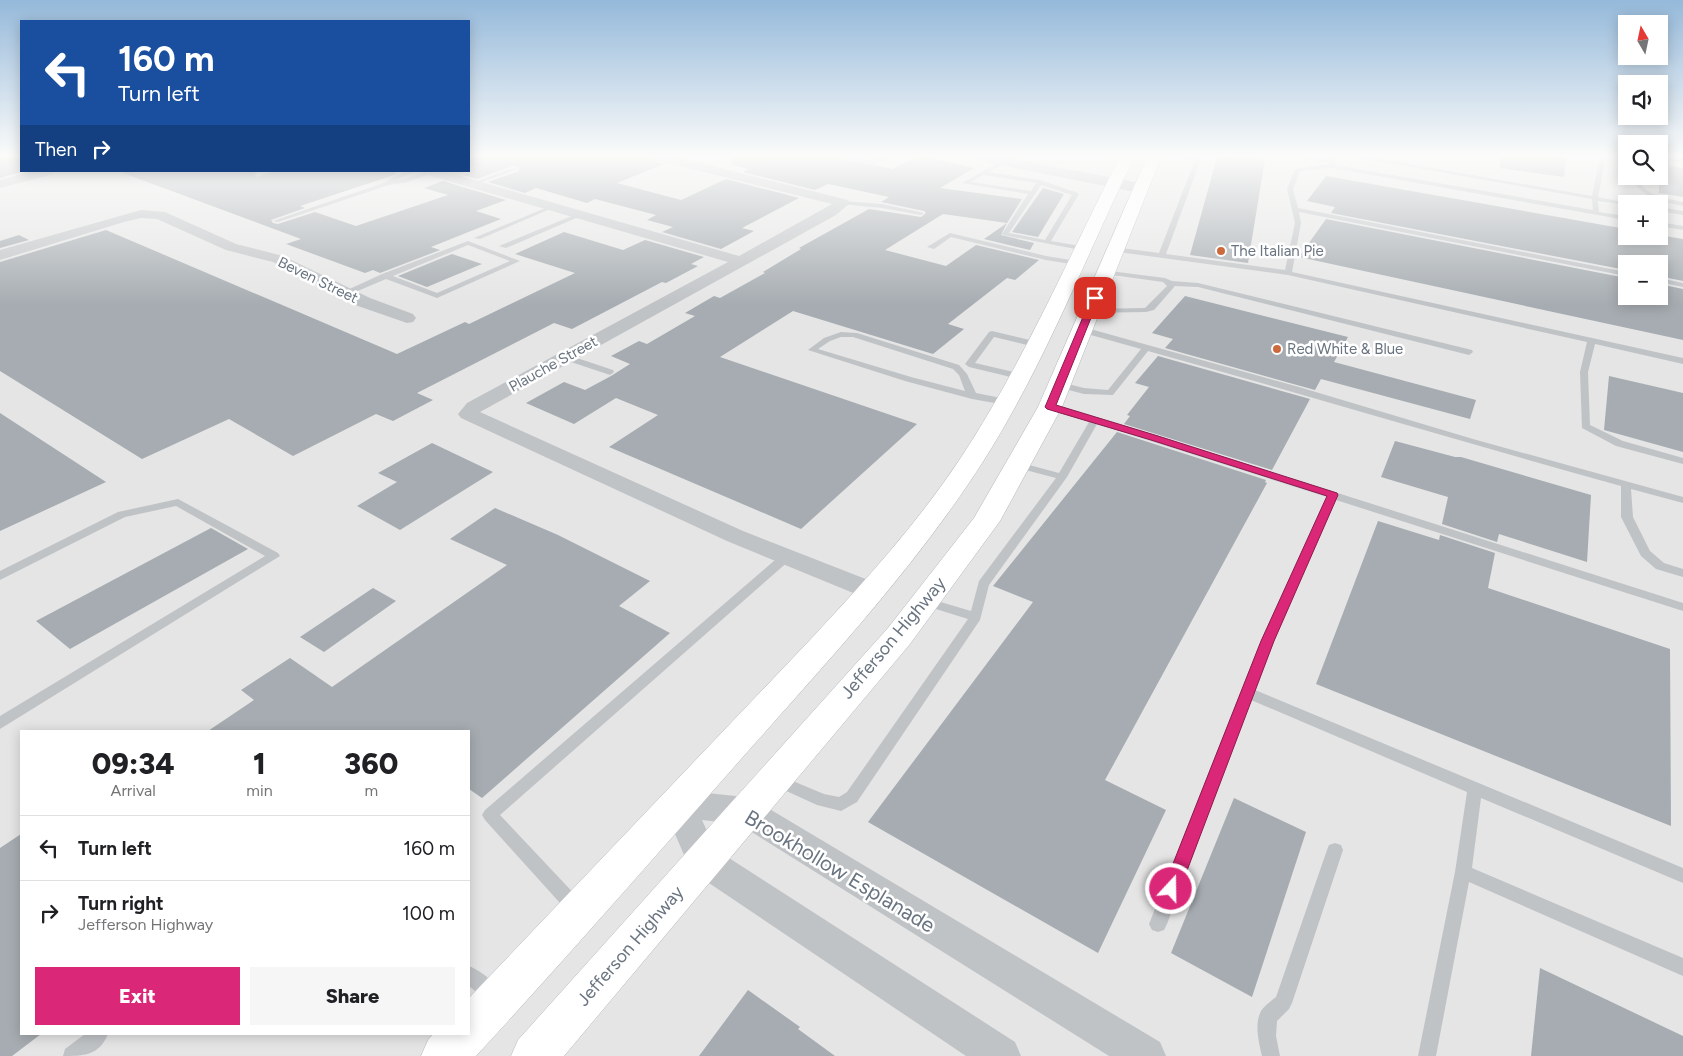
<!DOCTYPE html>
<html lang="en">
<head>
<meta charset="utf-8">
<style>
	body { margin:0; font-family:Figtree,sans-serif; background:#f6f6f6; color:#202124; height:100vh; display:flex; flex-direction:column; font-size:19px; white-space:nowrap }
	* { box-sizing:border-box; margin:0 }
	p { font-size:16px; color:#757577 }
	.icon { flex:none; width:28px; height:28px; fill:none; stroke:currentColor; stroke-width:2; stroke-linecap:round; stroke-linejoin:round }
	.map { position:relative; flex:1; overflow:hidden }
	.panel { position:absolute; left:20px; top:730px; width:450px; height:305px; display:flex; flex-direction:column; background:#fff; border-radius:0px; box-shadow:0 2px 12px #0003 }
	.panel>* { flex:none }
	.hud { position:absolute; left:20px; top:20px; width:450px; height:152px; border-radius:0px; box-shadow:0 2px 12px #0003; background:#1a4fa0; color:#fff; overflow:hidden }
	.needle { width:32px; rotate:351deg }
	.buttons { position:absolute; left:1618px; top:15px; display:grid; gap:10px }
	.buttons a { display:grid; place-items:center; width:50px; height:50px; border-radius:0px; background:#fff; box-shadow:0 2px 12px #0003; font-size:25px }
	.pin { position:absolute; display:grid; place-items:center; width:42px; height:42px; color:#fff; margin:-21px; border-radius:10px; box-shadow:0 2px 8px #0006 }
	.me { position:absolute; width:55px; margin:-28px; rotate:21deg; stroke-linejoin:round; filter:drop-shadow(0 0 4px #0008) }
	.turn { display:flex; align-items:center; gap:18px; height:105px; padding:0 15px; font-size:22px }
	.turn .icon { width:65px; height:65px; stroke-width:2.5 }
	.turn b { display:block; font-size:35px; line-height:42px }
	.then { display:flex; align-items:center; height:48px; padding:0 15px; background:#0003; gap:10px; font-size:19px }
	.eta { display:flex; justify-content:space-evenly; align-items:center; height:85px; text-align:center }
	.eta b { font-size:30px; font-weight:800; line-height:35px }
	.button { display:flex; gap:10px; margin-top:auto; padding:10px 15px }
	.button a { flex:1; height:58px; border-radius:0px; background:#db2777; color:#fff; font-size:20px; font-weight:800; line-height:58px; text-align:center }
	.button a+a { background:#f6f6f6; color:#202124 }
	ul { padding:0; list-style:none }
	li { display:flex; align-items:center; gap:15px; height:65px; padding:0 15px; border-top:1px solid #e0e0e0 }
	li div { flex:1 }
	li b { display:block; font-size:19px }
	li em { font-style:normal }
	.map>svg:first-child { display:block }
	.built { fill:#e4e5e4; fill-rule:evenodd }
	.building { fill:#a6acb1 }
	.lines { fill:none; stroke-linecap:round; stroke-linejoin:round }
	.secondary-casing { stroke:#b3b7bb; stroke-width:1 }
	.service { fill:#c0c3c6; fill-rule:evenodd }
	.minor { fill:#c0c3c6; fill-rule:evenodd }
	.tertiary { fill:#c0c3c6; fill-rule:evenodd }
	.secondary { fill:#fff; fill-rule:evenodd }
	.route { fill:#db2777; stroke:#8e194d }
	.poi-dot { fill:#cc6a3e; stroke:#fff; stroke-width:2 }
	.labels { text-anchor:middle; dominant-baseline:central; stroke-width:5; stroke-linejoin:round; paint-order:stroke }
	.far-poi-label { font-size:15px; fill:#697480; stroke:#fff; text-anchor:start }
	.far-street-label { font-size:15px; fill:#697480; stroke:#fff }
	.street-label { font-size:18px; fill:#697480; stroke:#fff }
	.near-street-label { font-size:21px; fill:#697480; stroke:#fff }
</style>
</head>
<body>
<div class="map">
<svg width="1683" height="1056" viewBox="0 0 1683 1056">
	<rect width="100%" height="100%" fill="#f6f6f4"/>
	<path class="built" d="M0 157H21V171H469V157H1626V176H1659V157H1683V1056H0ZM1626 204H1659V236H1626ZM1626 264H1659V296H1626ZM21 731H469V1034H21Z"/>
	<g class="building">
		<polygon points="0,157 21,157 21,172 0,178"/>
		<polygon points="469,157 652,157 656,162 664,164 617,183 681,200 726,179 799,198 742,228 754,231 721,249 662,232 673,227 647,220 656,215 595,199 587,203 536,188 525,193 488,182 519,171 518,167 512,166 477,179 463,175 469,172"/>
		<polygon points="733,157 834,157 893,169 916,157 926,157 974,168 940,188 1022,199 1007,223 943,214 885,250 946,266 976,245 1039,260 1015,280 1007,278 948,324 964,329 933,354 793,311 720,357 917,424 801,529 609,447 658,415 616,398 574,424 526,403 564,382 585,390 611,376 630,364 611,356 639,341 647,344 695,316 685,313 714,296 720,298 765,273 763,272 801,249 799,248 869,209 921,217 926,213 924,211 881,202 889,197 828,184 815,190 743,172 749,169 732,165"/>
		<polygon points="1217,157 1265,159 1248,263 1190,255"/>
		<polygon points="1501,157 1566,157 1564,177 1500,168"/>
		<polygon points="1659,164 1683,168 1683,197 1659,193"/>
		<polygon points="123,171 255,171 256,177 275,171 395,171 396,174 391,176 300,206 305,208 271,220 273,223 278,224 315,212 356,226 448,195 424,188 443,181 506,200 476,211 501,219 431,247 440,250 380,273 373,270 365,273 286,244 301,239 123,173"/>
		<polygon points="1326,176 1626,229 1626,236 1659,235 1683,239 1683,281 1659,276 1659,264 1626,264 1626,270 1331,213 1335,207 1307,201"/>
		<polygon points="1043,188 1064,194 1038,237 1012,232"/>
		<polygon points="1326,219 1626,278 1626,296 1659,296 1659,284 1683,289 1683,340 1299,257"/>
		<polygon points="1007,223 1001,235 1034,243 1030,250 984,239"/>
		<polygon points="106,230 397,354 465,322 469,324 575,273 515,254 564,232 623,250 645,240 704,257 691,264 698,266 666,283 662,282 572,329 554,323 417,393 433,400 393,421 376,414 293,456 229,419 142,459 0,371 0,262"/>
		<polygon points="19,235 29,240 0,248 0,241"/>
		<polygon points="452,254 482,264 427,287 398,276"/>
		<polygon points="1185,296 1348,337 1334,362 1476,400 1470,419 1321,379 1315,390 1165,348 1173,339 1152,333"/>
		<polygon points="1158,356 1310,399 1272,470 1124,424 1130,416 1127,415 1149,387 1135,383"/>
		<polygon points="1609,376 1683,393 1683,452 1604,430"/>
		<polygon points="0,413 106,482 0,531"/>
		<polygon points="1117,432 1266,480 1265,482 1267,483 1105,780 1166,810 1098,953 868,822 1033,602 993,586"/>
		<polygon points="1395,441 1455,457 1461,457 1591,495 1587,562 1499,534 1497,542 1442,524 1448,497 1381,477"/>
		<polygon points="432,443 493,472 400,530 357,506 397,482 378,473"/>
		<polygon points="495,508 558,535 650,581 619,606 670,633 482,798 469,789 469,731 208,731 254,700 241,690 290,658 332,687 507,565 450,539"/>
		<polygon points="1378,521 1439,540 1440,535 1495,553 1488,588 1670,649 1671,826 1316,684"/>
		<polygon points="211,528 248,549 70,649 36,621"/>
		<polygon points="373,588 396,601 324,652 300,637"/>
		<polygon points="1234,798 1306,832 1252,997 1171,953"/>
		<polygon points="21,834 21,1034 41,1034 12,1056 0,1056 0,848"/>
		<polygon points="1540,968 1683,1036 1683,1056 1531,1056"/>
		<polygon points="748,990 800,1027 798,1029 835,1056 699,1056"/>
	</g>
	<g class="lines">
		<defs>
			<g id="secondary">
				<path d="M1120 157H1134C1085 259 1044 365 984 460 919 562 837 651 757 741 664 846 571 953 476 1056H421L428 1040 433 1034H469V998L810 640C864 582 917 524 960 459 1023 364 1068 258 1120 157Z"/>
				<polygon points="1147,157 1161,157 1062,407 1000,521 910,644 564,1056 511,1056 518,1040 888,628 974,518 1038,407"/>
			</g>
		</defs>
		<use href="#secondary" class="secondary-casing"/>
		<g class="service">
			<polygon points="843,157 873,160 883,157 893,157 873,164"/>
			<path d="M1009 157H1017L988 172 1040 180 1078 193 1079 194 1051 241 1086 247V251L1003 235 1002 234 1028 194 962 183ZM983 175 1036 183 1031 191 971 182ZM1041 185 1072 195 1045 240 1009 233Z"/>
			<polygon points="1180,157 1198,157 1201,159 1166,254 1285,270 1295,223 1287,189 1295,169 1329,164 1329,163 1298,157 1330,159 1330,157 1336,157 1335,165 1593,210 1592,199 1355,157 1370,157 1592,196 1600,157 1606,157 1598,197 1632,204 1626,204 1626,205 1598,201 1599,212 1626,216 1626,220 1332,168 1300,171 1293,189 1298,208 1626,272 1626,276 1299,212 1301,223 1292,272 1683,358 1683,364 1595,344 1588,372 1590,425 1623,441 1683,458 1683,464 1616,446 1582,428 1580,372 1587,342 1288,275 1111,251 1111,247 1114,247 1159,253 1195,160"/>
			<polygon points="1659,157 1683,159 1683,163 1659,160"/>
			<polygon points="513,168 518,169 474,185 469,184"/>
			<path d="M408 171H417L396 180C409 179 423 170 435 172L408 182 389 185 278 222 273 221 386 182 393 177Z"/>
			<path d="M1638 176H1644L1642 185C1651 197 1669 199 1683 202V206C1666 202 1647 200 1636 185Z"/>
			<polygon points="843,201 882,204 924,213 921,215 882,208 841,204 841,202"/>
			<polygon points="550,206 555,207 480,239 474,238"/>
			<polygon points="1659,207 1683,211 1683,215 1659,211"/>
			<polygon points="579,213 582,215 581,216 506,248 499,246"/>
			<polygon points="1659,222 1683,226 1683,230 1659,226"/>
			<polygon points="950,233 1046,256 1077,261 1081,263 1077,265 1046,260 951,237 934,249 927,247"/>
			<path d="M468 241 520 261 437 298 386 279 348 295 341 293 382 274ZM468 245 510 261 437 293 393 276Z"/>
			<polygon points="1102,270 1165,278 1172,281 1198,283 1472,350 1473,352 1469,355 1198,287 1175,286 1154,310 1146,312 1087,313 1087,309 1090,309 1145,308 1167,286 1163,282 1105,274 1101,272"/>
			<polygon points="1659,278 1683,283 1683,287 1659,282"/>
			<path d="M1083 327 1299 387 1473 439 1683 497V503L1631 489 1633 517 1650 551 1664 563 1683 569V577L1656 569 1641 556 1621 517V486C1463 442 1306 395 1148 351L1113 395 1084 394 1057 387V383L1060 382 1084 388 1108 390 1141 349 1080 332 1079 330Z"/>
			<polygon points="992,331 1038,342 1039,344 1035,347 994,337 975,363 1022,374 1022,378 1019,379 969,367 965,364 989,332"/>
			<path d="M841 332 857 333 959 365 967 374 976 393 1006 399 1011 402 1006 405 972 399 905 381 808 350 824 338ZM841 337H853L953 369 959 375 965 391 911 377 818 349 830 341Z"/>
			<polygon points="565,354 613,370 614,372 610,375 562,359 561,357"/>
			<polygon points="1050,404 1159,436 1683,603 1683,611 1336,500 1273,641 1255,690 1683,868 1683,883 1481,798 1472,868 1683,958 1683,976 1469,882 1436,1056 1418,1056 1455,872 1467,792 1251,700 1167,924 1164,930 1158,932 1152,930 1149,924 1261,641 1327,497 1097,424 1067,477 989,585 980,620 857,802 841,811 817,805 771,784 769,780 771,776 776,774 824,794 839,797 847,792 968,619 923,605 921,602 923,599 927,598 971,611 979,581 1056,478 1014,467 1013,465 1018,462 1059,473 1089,422 1047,409 1047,405"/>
			<polygon points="178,499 278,553 280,556 0,729 0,716 265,556 176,506 125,517 0,580 0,571 118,512"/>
			<polygon points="786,553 792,557 790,560 500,815 581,901 583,907 581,913 575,915 569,913 485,820 482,815 485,810 782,554"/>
			<path d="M1335 843 1341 845 1343 850 1292 1003 1289 1009 1277 1021 1276 1036 1280 1056H1262C1259 1043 1254 1024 1261 1011 1264 1006 1271 1001 1276 997L1327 850 1329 845Z"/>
			<path d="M469 966C481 971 497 983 502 995L499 1001 493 1004 487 1001 469 986Z"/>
			<path d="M85 1034H108C99 1056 83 1056 63 1056L65 1049Z"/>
		</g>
		<g class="minor">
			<polygon points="654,157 676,157 848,200 850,203 836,215 480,412 743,531 881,585 885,591 881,597 872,600 863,597 727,541 461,418 458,414 467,403 728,262 424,174 422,171 443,171 739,256 832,204 656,160"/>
			<polygon points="33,171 55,171 53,174 0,188 0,180"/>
			<polygon points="141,210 165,212 236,244 283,256 370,298 413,314 416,318 413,322 407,323 358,306 273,262 226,250 157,219 141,218 124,222 0,260 0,250"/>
			<polygon points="678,790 745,797 756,801 1160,1042 1166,1056 1109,1056 739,824 702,820 715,849 1015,1042 1021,1056 966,1056 691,871 662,804 667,794"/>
		</g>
		<polygon class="tertiary" points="973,157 1004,157 1140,183 1145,185 1148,188 1145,191 1140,193 980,161"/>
		<use href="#secondary" class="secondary"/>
	</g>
	<linearGradient id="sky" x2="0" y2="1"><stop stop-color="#95b9da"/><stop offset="0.51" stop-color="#fbfbfa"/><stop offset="1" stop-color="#fbfbfa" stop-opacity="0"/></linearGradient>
	<rect width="1683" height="305" fill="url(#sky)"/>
	<polygon class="route" points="1095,295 1099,298 1056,405 1158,436 1337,493 1338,495 1274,641 1180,889 1177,894 1171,896 1165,894 1163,889 1261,641 1327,496 1151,440 1047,409 1045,407 1091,298"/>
	<g class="poi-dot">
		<circle cx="1221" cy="251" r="5"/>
		<circle cx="1277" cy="349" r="5"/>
	</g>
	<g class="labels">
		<g class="far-poi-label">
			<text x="1231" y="251">The Italian Pie</text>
			<text x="1287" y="349">Red White &amp; Blue</text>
		</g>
		<g class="far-street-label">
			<text transform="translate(318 280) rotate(26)">Beven Street</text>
			<text transform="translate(553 364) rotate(-29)">Plauche Street</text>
		</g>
		<g class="street-label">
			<text transform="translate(893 638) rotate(-50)">Jefferson Highway</text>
			<text transform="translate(630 946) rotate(-49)">Jefferson Highway</text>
		</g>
		<g class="near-street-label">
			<text transform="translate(840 871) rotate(31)">Brookhollow Esplanade</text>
		</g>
	</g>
</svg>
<div class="buttons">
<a><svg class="needle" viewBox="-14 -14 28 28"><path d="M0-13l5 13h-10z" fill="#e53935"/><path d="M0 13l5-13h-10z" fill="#757577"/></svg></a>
<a><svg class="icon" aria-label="sound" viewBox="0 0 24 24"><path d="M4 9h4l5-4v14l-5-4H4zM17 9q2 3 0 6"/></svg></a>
<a><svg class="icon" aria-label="search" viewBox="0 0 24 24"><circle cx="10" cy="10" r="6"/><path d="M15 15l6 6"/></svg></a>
<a>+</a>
<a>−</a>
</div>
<div class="pin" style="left:1095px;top:298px;background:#d93025"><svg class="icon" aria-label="arrive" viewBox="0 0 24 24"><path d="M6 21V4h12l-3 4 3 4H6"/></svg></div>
<svg class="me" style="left:1171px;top:889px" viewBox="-20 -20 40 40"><circle r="17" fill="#db2777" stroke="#fff" stroke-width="3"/><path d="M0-11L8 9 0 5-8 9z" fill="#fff"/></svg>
<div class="hud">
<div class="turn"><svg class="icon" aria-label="left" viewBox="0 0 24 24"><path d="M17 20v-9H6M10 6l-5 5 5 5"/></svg><div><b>160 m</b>Turn left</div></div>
<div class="then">Then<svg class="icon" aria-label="right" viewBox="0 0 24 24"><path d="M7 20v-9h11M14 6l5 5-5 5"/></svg></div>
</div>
<section class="panel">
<div class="eta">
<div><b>09:34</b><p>Arrival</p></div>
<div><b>1</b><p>min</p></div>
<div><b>360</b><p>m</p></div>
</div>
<ul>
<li><svg class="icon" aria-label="left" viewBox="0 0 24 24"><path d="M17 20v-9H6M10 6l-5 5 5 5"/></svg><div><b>Turn left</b></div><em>160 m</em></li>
<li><svg class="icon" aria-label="right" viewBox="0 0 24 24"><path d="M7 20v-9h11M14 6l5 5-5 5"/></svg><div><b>Turn right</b><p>Jefferson Highway</p></div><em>100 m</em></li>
</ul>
<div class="button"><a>Exit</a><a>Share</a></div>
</section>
</div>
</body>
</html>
